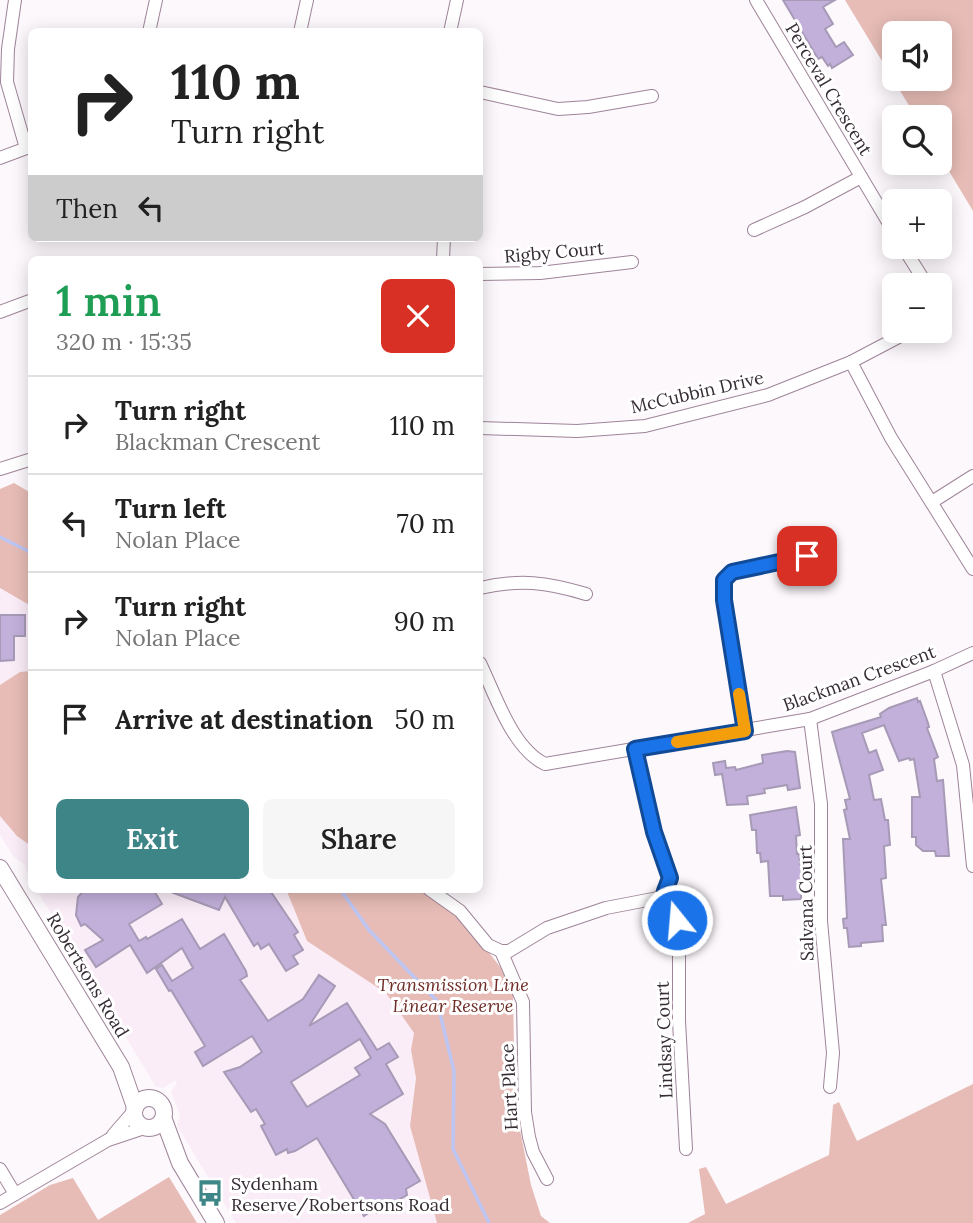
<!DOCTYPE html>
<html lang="en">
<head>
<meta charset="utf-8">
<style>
	body { margin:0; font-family:Lora,serif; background:#f6f6f6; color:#222; height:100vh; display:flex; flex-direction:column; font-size:26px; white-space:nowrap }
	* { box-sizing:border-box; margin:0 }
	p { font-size:23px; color:#767676 }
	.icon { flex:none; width:38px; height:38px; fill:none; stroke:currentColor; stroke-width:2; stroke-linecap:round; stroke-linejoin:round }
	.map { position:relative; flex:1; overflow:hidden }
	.details { position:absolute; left:28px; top:256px; width:455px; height:637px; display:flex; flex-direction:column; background:#fff; border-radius:10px; box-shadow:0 4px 18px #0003 }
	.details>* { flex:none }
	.top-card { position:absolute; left:28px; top:28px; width:455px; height:214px; border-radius:10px; box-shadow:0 4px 18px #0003; background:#fff; color:#222; overflow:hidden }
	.fabs { position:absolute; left:882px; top:21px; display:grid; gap:14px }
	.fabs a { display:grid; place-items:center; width:70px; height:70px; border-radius:10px; background:#fff; box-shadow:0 4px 18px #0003; font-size:35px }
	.pin { position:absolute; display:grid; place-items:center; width:60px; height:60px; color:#fff; margin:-30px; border-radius:14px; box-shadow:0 4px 10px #0006 }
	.me { position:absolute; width:77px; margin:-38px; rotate:343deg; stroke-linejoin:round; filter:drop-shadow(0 0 5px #0008) }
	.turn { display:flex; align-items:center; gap:24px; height:147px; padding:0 28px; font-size:32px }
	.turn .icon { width:91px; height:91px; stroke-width:2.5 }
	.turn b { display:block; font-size:49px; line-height:60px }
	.then { display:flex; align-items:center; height:66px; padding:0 28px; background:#0003; gap:14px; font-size:26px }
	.round { display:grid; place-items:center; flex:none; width:74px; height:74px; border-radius:10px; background:#f6f6f6 }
	.headline { display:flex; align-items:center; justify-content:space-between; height:119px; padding:0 28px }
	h1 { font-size:42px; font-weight:600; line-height:52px; color:#1e9e55 }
	.action { display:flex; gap:14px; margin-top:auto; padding:14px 28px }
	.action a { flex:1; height:80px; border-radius:10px; background:#3d8586; color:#fff; font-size:28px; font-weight:600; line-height:80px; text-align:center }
	.action a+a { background:#f6f6f6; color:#222 }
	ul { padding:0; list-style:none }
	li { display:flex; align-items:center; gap:21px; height:98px; padding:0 28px; border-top:2px solid #e0e0e0 }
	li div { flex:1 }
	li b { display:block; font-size:26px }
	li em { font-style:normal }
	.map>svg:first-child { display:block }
	.built { fill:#fbedf8 }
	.green { fill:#e7bcb6; fill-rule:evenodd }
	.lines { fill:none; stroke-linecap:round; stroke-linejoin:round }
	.stream { stroke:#bdc5f2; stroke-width:3.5 }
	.building { fill:#c2afda; stroke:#a69ab6; stroke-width:2; fill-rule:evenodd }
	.minor-casing { stroke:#9e8499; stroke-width:14 }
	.tertiary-casing { stroke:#9e8499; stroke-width:18 }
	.minor { stroke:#fff; stroke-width:12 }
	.tertiary { stroke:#fff; stroke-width:16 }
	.route-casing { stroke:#114b97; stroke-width:18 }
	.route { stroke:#1a73e8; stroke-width:12 }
	.slow { stroke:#f59e0b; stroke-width:12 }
	.labels { text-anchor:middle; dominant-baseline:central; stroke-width:6; stroke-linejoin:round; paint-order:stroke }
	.street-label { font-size:18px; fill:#372d35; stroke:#fff }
	.park-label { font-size:18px; font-style:italic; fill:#6e2d27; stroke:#fff }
	.poi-label { font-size:18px; fill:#372d35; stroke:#fff; text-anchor:start }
</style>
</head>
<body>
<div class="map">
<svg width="973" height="1223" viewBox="0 0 973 1223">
	<rect width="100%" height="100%" fill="#fdf8fc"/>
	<g class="built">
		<polygon points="0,588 31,606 31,882 25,865 13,856 0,835"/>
		<polygon points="36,889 286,889 307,941 386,993 414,1033 411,1050 416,1078 410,1126 437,1223 236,1223 177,1126 180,1115 171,1092 177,1083 175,1080 163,1088 156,1087"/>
	</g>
	<g class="green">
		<path d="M845 0H973V211L940 156V117H916ZM940 33V79H894V33Z"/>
		<polygon points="14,483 31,493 31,606 0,588 0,489"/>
		<polygon points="31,671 32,671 31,846 17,836 0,816 0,685 20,672"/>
		<polygon points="286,889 419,889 463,920 494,959 501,968 513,994 515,1105 531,1185 541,1216 550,1223 437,1223 410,1126 416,1078 411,1050 414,1033 386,993 307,941"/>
		<polygon points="973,1084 973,1223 688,1223 705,1214 699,1169 706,1167 726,1204 829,1155 833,1105 839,1102 857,1141"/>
		<polygon points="169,1177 197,1223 0,1223 0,1215 50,1185 73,1178 98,1220"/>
	</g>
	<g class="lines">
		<g class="stream">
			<polyline points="0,537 32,553"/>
			<polyline points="340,889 369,930 437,1001 454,1071 453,1149 489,1223"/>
		</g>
	</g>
	<g class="building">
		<polygon points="783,0 835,0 823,7 833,24 825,29 836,47 844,42 853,55 832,68 830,64 828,66 822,57 818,59"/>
		<polygon points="0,615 25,615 25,636 14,636 14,660 0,661"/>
		<polygon points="917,698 918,702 920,701 928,723 929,727 927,728 938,757 934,759 937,781 943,780 949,856 936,856 935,851 923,851 916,845 916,837 912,837 912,797 920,797 914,759 910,760 909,758 899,761 884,725 862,733 869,753 876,750 883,770 869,775 874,800 881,799 885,820 888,820 890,845 884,846 886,878 881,879 886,925 882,925 883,941 861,943 861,946 849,947 847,928 844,928 843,919 847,918 843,839 850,839 844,810 847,809 845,800 850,799 832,732 881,717 880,714 889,708"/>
		<polygon points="787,751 795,752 800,788 788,790 787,785 764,789 765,793 747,796 748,804 727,805 722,774 715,775 713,763 725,761 726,768 735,767 736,770 763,763 762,755"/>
		<polygon points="796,807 800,835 796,836 797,854 799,854 801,868 801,899 783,900 783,896 770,896 768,861 761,862 760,853 757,853 756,830 752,830 750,815"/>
		<path d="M85 889H153L162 904 129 924 139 941 146 937 147 939 182 919 200 949 224 934 246 971 247 976 240 980 268 1021 303 999 319 975 335 986 309 1026 347 1003 377 1050 389 1043 398 1057 386 1064 403 1094 370 1114 385 1124 420 1181 406 1189 407 1195 377 1213 376 1208 364 1216 317 1138 295 1151 288 1153 287 1149 276 1155 261 1126 265 1124 256 1109 251 1112 224 1072 240 1067 262 1052 252 1036 203 1066 195 1052 205 1046 171 990 169 991 156 969 162 965 172 981 193 968 182 948 147 973 130 945 96 967 85 950 103 940 85 924 81 926 76 915 78 897ZM360 1039 371 1058 355 1068 360 1075 307 1107 291 1082Z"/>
		<polygon points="163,889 269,889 298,932 294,935 303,950 293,956 298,964 286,971 269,944 261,949 258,943 254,946 225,897 219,910"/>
	</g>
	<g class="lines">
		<defs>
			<g id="minor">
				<polyline points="15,0 8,49 7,82 26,148"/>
				<polyline points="756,0 894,232"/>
				<polyline points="149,32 156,0"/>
				<polyline points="300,32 307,0"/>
				<polyline points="450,32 457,0"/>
				<polyline points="480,92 558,109 588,107 652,96"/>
				<polyline points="0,158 32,146"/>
				<polyline points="754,230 805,207 861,177"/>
				<polyline points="903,247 927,285"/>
				<polyline points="443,259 444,238"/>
				<polyline points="480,274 540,273 632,262"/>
				<polyline points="0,312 32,300"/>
				<polyline points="851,362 891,438 973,569"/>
				<polyline points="480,428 577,431 645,426 768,395 851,362 910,331"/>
				<polyline points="0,469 32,459"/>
				<polyline points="932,502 973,476"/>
				<path d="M480 588C520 579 546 582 586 594"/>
				<path d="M480 663C496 696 512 748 545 764L810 719 934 671 973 653"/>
				<polyline points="934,671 963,765 973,866"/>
				<polyline points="810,719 821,804 821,921 833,1053 830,1087"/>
				<polyline points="745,731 724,600 724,580 732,572 807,556"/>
				<polyline points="429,889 460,911 488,945 501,951 509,951 547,928 606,908 658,898 665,891 670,878 655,832 635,749"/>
				<polyline points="665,891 675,905 679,934 679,1021 686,1149"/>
				<polyline points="501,951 523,1002 525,1112 529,1137 533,1152 547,1179"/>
				<polyline points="113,1135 133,1112"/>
				<polyline points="0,1169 15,1194"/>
				<polyline points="0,1203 108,1140 144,1128"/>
			</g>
			<g id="tertiary">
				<polyline points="0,868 121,1067 135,1107"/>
				<circle cx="149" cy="1113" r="15"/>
				<polyline points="164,1120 180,1163 216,1223"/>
			</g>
		</defs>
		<use href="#minor" class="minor-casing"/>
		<use href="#tertiary" class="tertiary-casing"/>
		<use href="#minor" class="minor"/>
		<use href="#tertiary" class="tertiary"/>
	</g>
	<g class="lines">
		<defs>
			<polyline id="route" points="677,920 675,905 665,891 670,878 654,832 635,749 745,731 724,600 724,580 732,572 807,556"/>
		</defs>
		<use href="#route" class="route-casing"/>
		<use href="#route" class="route"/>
		<polyline class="slow" points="677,742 745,731 739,694"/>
	</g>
	<defs>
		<symbol id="bus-bare" viewBox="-9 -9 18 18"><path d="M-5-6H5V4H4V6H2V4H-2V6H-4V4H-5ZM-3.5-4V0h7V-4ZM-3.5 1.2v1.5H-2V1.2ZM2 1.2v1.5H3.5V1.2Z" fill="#3d8586" stroke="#fff" stroke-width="2.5" paint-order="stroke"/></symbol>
	</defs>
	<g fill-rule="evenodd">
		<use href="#bus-bare" x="191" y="1174" width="38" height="38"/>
	</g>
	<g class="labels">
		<g class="street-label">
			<text transform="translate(829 89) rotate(59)">Perceval Crescent</text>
			<text transform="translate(554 252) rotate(-5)">Rigby Court</text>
			<text transform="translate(697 392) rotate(-13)">McCubbin Drive</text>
			<text transform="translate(859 678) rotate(-20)">Blackman Crescent</text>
			<text transform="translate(806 903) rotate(-91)">Salvana Court</text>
			<text transform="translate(88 975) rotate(59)">Robertsons Road</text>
			<text transform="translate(664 1040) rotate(-92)">Lindsay Court</text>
			<text transform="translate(509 1087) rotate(-93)">Hart Place</text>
		</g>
		<g class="park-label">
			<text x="453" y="984">Transmission Line<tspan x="453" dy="21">Linear Reserve</tspan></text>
		</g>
		<g class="poi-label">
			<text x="231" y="1183">Sydenham<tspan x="231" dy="21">Reserve/Robertsons Road</tspan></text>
		</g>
	</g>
</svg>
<div class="fabs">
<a><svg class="icon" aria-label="sound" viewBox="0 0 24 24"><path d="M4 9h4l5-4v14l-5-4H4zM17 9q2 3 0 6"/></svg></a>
<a><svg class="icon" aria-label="search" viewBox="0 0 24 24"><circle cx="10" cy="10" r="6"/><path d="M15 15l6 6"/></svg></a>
<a>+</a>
<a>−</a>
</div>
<div class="pin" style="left:807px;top:556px;background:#d93025"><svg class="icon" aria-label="arrive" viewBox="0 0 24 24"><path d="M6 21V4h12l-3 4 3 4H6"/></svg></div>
<svg class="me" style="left:677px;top:920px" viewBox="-20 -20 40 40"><circle r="17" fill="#1a73e8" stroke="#fff" stroke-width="3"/><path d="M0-11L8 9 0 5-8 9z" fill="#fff"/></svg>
<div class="top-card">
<div class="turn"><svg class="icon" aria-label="right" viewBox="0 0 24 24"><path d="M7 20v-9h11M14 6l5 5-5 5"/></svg><div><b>110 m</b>Turn right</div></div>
<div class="then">Then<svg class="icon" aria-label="left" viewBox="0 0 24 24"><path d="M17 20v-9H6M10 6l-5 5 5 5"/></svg></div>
</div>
<section class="details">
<div class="headline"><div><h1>1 min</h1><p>320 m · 15:35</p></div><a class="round" style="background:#d93025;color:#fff"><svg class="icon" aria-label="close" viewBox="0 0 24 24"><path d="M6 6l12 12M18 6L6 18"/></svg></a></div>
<ul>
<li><svg class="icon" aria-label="right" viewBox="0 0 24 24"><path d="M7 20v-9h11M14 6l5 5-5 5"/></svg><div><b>Turn right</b><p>Blackman Crescent</p></div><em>110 m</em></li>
<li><svg class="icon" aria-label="left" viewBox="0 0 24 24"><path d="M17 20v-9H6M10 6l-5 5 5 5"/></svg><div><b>Turn left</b><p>Nolan Place</p></div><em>70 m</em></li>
<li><svg class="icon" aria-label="right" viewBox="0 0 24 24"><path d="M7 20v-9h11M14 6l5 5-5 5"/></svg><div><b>Turn right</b><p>Nolan Place</p></div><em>90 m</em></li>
<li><svg class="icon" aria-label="arrive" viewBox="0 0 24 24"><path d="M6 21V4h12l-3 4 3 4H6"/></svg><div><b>Arrive at destination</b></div><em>50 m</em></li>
</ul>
<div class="action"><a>Exit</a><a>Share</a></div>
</section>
</div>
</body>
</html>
